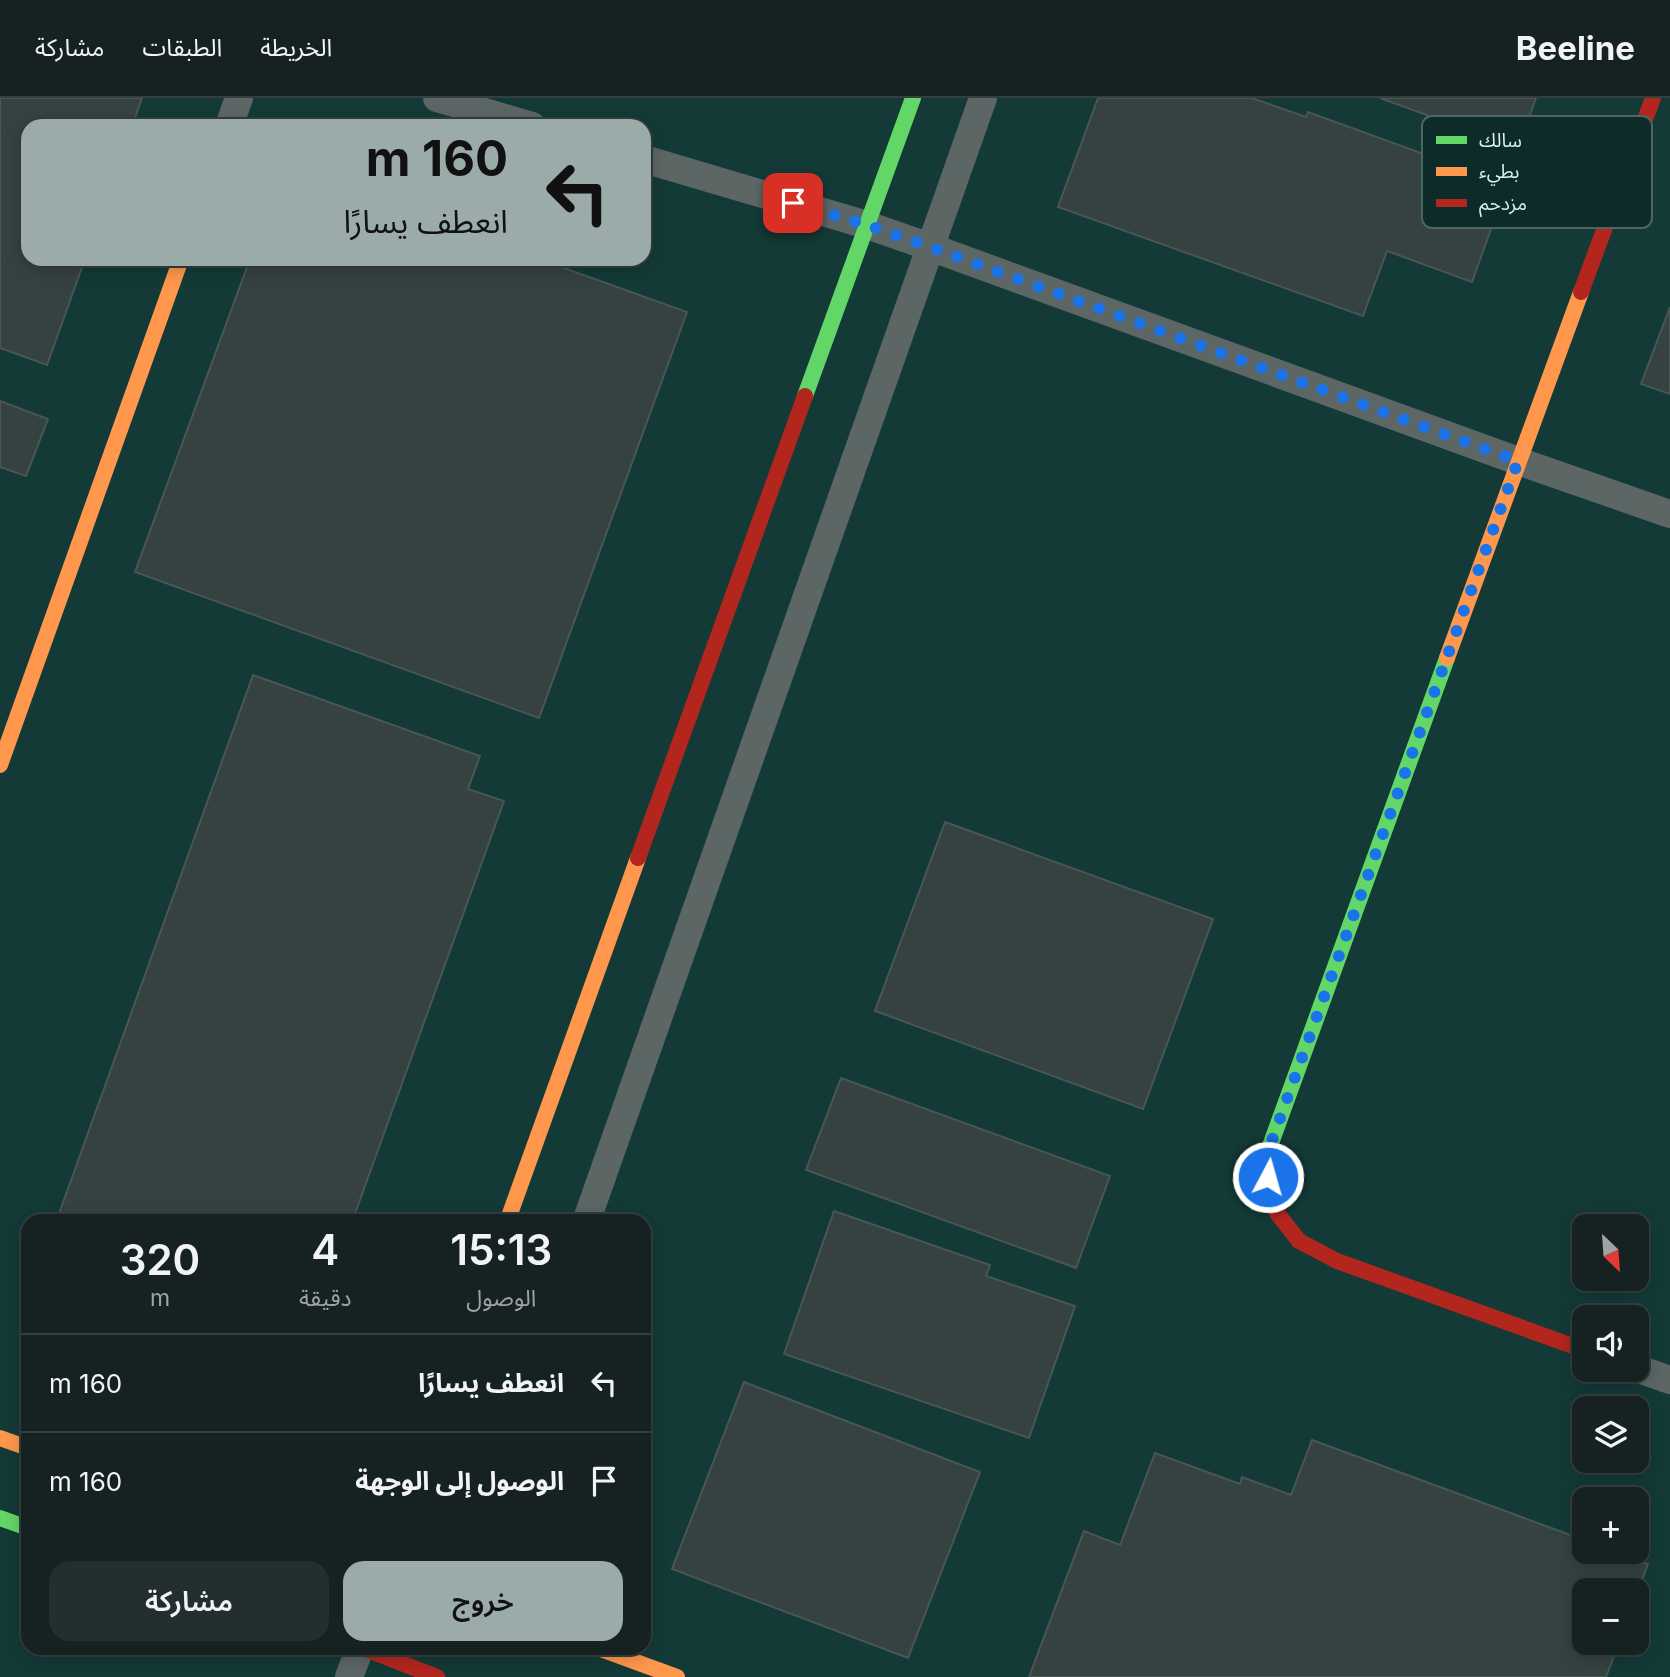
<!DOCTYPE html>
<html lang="ar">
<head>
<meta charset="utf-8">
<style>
	body { margin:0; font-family:Inter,"Noto Sans Arabic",sans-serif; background:#232f2f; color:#f1f3f6; direction:rtl; height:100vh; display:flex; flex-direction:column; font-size:26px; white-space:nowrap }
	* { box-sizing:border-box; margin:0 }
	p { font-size:23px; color:#9ea4a5 }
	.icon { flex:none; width:38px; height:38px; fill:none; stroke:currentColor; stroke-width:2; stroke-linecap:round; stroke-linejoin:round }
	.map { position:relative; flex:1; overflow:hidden; direction:ltr }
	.details { position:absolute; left:21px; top:1116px; width:630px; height:441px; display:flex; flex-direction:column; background:#162222; border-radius:21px; box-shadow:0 4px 18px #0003,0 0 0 2px #353f40; direction:rtl }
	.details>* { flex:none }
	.banner { position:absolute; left:21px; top:21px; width:630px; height:147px; border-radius:21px; box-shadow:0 4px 18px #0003,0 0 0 2px #353f40; direction:rtl; background:#9aaba9; color:#111; overflow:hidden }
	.needle { width:46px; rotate:155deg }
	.buttons { position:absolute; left:1572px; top:1116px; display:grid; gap:14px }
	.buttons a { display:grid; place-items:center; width:77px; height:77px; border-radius:14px; background:#162222; box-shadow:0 4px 18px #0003,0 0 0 2px #353f40; font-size:35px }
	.pin { position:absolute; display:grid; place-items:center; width:60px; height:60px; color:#fff; margin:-30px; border-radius:14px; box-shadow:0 4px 10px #0006 }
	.me { position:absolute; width:77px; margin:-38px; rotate:6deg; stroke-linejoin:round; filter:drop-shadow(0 0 5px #0008) }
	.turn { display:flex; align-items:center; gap:24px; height:147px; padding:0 28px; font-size:32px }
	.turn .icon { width:91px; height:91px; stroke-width:2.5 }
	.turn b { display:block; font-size:49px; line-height:60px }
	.eta { display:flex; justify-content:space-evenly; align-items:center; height:119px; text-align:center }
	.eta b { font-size:42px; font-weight:600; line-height:49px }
	.button { display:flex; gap:14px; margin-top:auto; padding:14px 28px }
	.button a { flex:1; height:80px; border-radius:21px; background:#9aaba9; color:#111; font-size:28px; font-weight:600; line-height:80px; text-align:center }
	.button a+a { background:#232f2f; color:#f1f3f6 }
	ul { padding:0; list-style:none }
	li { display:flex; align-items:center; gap:21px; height:98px; padding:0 28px; border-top:2px solid #353f40 }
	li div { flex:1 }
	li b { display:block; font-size:26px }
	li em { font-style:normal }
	header { display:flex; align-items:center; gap:42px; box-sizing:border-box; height:98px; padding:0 35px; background:#162222; border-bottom:2px solid #353f40 }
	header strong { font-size:33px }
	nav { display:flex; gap:38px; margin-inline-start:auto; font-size:24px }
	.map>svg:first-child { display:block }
	.built { fill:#133a37; fill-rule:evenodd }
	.building { fill:#354241; stroke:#485654; stroke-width:2 }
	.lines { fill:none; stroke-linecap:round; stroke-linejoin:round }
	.street { stroke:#5b6665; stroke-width:28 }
	.fast { stroke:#63d668; stroke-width:16 }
	.slow { stroke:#ff974d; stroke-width:16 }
	.jam { stroke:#b3261e; stroke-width:16 }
	.route { stroke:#1a73e8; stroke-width:12; stroke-dasharray:0 21.6 }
	.key { fill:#0c2b29; stroke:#4b6664; stroke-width:2 }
	.key-label { font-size:19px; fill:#ddeeec }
</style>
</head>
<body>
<header>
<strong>Beeline</strong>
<nav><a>الخريطة</a><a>الطبقات</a><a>مشاركة</a></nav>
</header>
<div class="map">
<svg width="1670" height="1579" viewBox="0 0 1670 1579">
	<rect width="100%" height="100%" fill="#1e2e2d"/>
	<path class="built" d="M0 0H1670V1579H0ZM28 28H644V161H28ZM28 1124H644V1550H28ZM1584 1129H1636V1181H1584ZM1584 1220H1636V1272H1584ZM1584 1311H1636V1363H1584ZM1584 1402H1636V1454H1584ZM1584 1493H1636V1545H1584Z"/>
	<g class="building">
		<polygon points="0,0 142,0 132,28 28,28 28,161 85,161 47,267 0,250"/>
		<polygon points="1098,0 1252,0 1306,19 1308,14 1454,67 1451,73 1505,92 1472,184 1387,153 1363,218 1058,109"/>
		<polygon points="1380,0 1536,0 1518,50"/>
		<polygon points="250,161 539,161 687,214 539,620 135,474"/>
		<polygon points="1670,209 1670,296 1641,286"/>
		<polygon points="0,303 48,321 26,378 0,369"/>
		<polygon points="253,577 480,658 468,691 504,703 352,1124 56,1124"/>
		<polygon points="945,724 1213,821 1143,1011 875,913"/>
		<polygon points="841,980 1110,1078 1076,1170 806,1072"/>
		<polygon points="834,1113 990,1167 986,1178 1075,1208 1029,1340 784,1256"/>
		<polygon points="744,1284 980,1374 908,1560 672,1471"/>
		<polygon points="1312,1342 1584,1442 1584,1454 1616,1454 1648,1466 1636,1499 1636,1493 1584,1493 1584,1545 1619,1545 1606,1579 1029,1579 1084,1433 1120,1447 1155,1355 1240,1386 1242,1379 1291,1397"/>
	</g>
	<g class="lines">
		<g class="street">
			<polyline points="437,0 532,28"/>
			<polyline points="229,28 239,0"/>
			<polyline points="644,61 867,127 930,149 1518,363 1670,416"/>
			<polyline points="586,1124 983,0"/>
			<polyline points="1636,1270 1670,1282"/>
			<polyline points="349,1579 360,1550"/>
		</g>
		<g class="fast">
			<polyline points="805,298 913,0"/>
			<polyline points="1269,1066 1270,1048 1447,560"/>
			<polyline points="0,1420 28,1430"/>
		</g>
		<g class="slow">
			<polyline points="1447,560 1581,194"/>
			<polyline points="0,667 181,161"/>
			<polyline points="507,1124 638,760"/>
			<polyline points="0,1340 28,1350"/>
			<polyline points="598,1550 677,1579"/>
		</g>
		<g class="jam">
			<polyline points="1581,194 1653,0"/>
			<polyline points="638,760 805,298"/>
			<polyline points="1269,1066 1268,1079 1277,1115 1299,1143 1337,1163 1584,1252"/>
			<polyline points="363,1550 437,1579"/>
		</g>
	</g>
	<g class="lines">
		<polyline class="route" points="793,105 867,127 930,149 1518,363 1270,1048 1268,1079"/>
	</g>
	<rect x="1422" y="18" width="230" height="112" rx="10" class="key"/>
	<rect x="1436" y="38" width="31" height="8" fill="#63d668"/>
	<rect x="1436" y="69" width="31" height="9" fill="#ff974d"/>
	<rect x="1436" y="101" width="31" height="8" fill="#b3261e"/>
	<g class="key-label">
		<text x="1479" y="49">سالك</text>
		<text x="1479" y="80">بطيء</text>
		<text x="1479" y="112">مزدحم</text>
	</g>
</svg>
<div class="buttons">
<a><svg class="needle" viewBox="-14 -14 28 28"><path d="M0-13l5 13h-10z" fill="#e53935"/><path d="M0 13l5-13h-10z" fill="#9ea4a5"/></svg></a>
<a><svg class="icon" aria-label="sound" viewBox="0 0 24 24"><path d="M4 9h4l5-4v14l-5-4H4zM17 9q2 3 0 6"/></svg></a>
<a><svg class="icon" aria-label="layers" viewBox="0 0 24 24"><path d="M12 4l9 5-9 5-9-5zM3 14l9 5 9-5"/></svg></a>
<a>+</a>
<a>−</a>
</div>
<div class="pin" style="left:793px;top:105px;background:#d93025"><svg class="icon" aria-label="arrive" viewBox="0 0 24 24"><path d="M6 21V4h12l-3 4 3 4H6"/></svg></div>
<svg class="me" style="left:1268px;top:1079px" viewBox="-20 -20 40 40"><circle r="17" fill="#1a73e8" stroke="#fff" stroke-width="3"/><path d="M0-11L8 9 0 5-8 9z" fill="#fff"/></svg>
<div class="banner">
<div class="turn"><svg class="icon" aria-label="left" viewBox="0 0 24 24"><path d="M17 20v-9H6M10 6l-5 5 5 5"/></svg><div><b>160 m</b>انعطف يسارًا</div></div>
</div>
<section class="details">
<div class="eta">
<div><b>15:13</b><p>الوصول</p></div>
<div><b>4</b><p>دقيقة</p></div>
<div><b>320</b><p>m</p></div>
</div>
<ul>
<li><svg class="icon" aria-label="left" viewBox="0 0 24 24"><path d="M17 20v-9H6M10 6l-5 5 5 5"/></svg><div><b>انعطف يسارًا</b></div><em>160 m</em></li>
<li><svg class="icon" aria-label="arrive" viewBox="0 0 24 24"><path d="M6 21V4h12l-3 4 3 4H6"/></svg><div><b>الوصول إلى الوجهة</b></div><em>160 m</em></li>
</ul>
<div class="button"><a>خروج</a><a>مشاركة</a></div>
</section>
</div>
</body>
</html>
